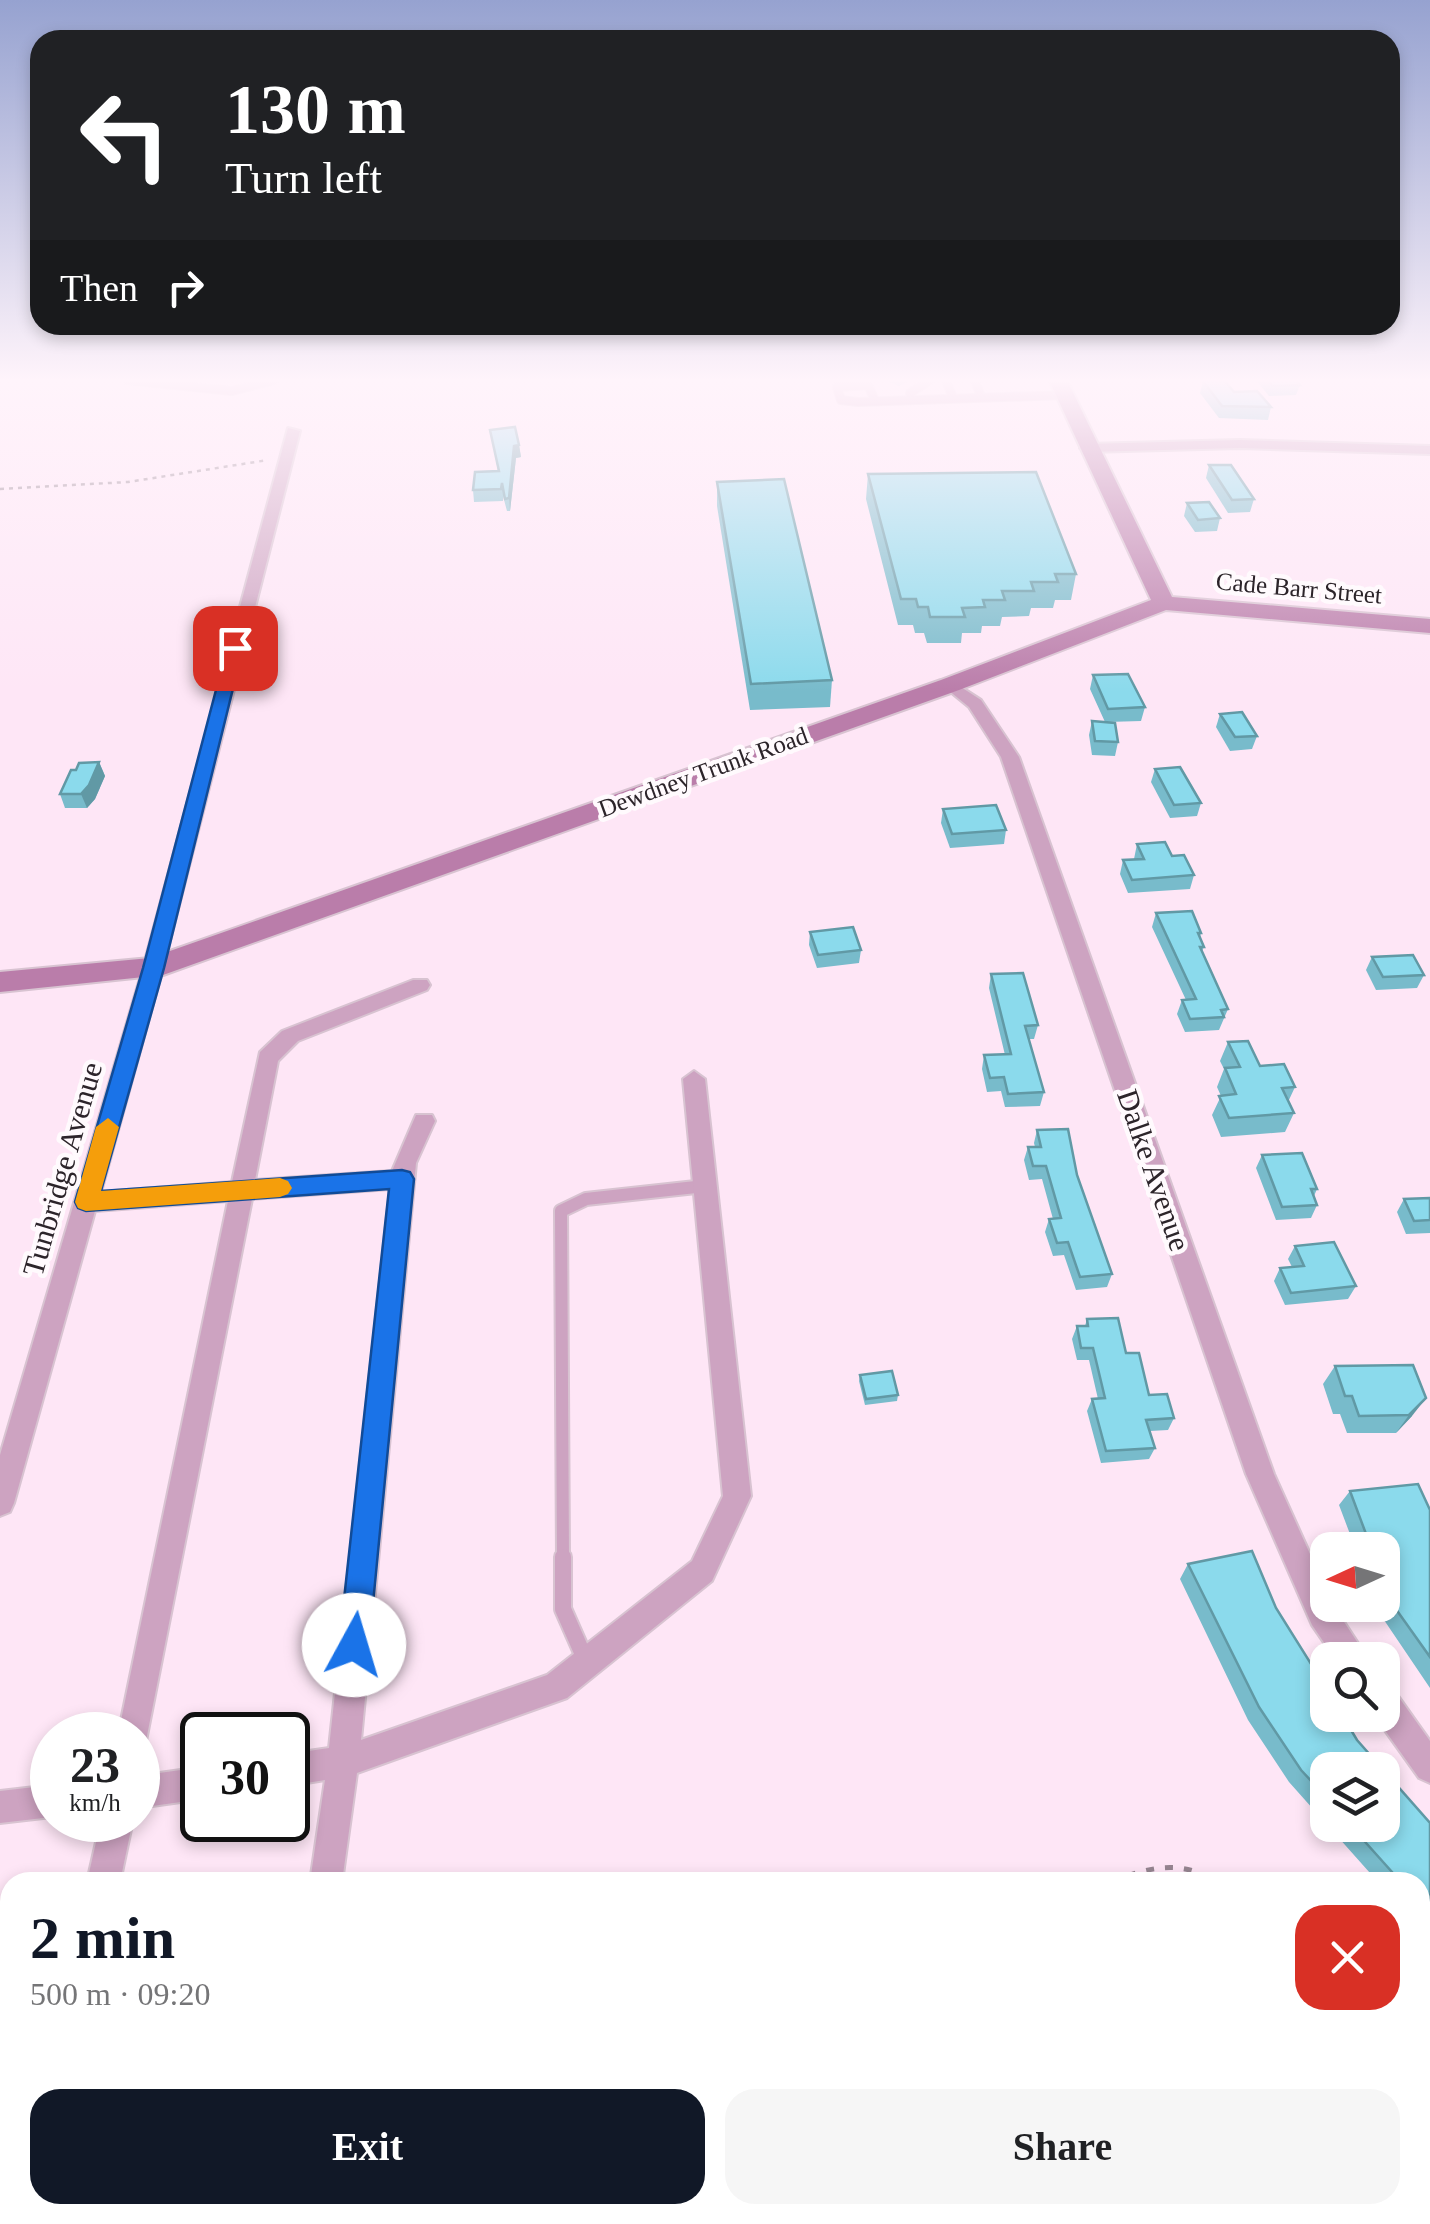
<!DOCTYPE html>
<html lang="en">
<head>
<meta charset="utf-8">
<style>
	body { margin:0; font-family:Georgia,serif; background:#f6f6f6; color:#202124; height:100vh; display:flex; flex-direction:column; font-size:38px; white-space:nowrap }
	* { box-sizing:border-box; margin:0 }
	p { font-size:32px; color:#757577 }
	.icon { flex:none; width:55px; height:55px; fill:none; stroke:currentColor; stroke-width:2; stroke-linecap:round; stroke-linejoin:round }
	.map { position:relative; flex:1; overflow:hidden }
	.details { position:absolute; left:0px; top:1872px; width:1430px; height:352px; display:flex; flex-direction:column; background:#fff; border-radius:30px 30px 0 0; box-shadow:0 5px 15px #0003 }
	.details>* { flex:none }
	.top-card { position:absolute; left:30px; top:30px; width:1370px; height:305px; border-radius:30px; box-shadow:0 5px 15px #0003; background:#202124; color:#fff; overflow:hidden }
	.needle { width:65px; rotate:266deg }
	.fabs { position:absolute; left:1310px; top:1532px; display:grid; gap:20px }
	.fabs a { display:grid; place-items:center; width:90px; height:90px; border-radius:20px; background:#fff; box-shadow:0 5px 15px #0003; font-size:50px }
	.speed { position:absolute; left:30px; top:1712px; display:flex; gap:20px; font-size:50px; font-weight:700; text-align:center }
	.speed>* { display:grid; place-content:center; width:130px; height:130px; border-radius:50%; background:#fff; box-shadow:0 5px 15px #0003; line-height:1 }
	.speed small { font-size:25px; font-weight:400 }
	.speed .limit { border:5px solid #111; border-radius:15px; background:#fff; color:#111 }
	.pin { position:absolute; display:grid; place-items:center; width:85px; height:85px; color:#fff; margin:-42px; border-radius:20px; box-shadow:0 5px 15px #0006 }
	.me { position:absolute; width:110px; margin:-55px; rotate:6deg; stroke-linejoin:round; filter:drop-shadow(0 0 8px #0008) }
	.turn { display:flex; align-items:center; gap:35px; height:210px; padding:0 30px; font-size:45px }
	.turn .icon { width:130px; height:130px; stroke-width:2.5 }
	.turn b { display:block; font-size:70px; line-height:85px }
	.then { display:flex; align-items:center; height:95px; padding:0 30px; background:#0003; gap:20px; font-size:38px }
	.round { display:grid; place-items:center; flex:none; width:105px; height:105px; border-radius:30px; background:#f6f6f6 }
	.overview { display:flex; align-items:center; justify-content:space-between; height:170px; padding:0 30px }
	h1 { font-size:60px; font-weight:700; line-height:75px; color:#111827 }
	.button { display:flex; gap:20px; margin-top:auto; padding:20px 30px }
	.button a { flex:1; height:115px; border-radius:30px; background:#111827; color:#fff; font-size:40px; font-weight:700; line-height:115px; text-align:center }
	.button a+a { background:#f6f6f6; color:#202124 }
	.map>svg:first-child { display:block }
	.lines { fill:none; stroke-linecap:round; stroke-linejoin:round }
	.stream { stroke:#bb87ad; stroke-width:9 }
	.lane-far2-casing { stroke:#d8c3d1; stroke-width:10 }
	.lane-far1-casing { stroke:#d8c3d1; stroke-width:16 }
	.lane-casing { stroke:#d8c3d1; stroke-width:20 }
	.street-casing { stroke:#d8c3d1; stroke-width:4 }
	.secondary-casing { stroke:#d8c3d1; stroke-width:4 }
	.path-far1 { stroke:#968591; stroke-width:2.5; stroke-dasharray:4 5; stroke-linecap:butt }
	.path { stroke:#968591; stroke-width:5; stroke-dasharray:8 11; stroke-linecap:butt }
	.lane-far2 { stroke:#cda3c1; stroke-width:8 }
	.lane-far1 { stroke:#cda3c1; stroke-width:12 }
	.lane { stroke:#cda3c1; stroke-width:16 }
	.street { fill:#cda3c1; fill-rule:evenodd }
	.secondary { fill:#ba7daa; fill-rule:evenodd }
	.wall { fill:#78bbcb; fill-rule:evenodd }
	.shaded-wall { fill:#6199a5 }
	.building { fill:#8bdaec; stroke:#6199a5; stroke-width:2.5 }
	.route { fill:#1a73e8; stroke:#114b97; stroke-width:2.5 }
	.slow { fill:#f59e0b }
	.labels { text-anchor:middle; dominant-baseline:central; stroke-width:9; stroke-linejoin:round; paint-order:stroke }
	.far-street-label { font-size:25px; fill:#2c242a; stroke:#fffafd }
	.street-label { font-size:30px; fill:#2c242a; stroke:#fffafd }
</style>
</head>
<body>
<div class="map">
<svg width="1430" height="2224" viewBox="0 0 1430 2224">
	<rect width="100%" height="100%" fill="#fee6f6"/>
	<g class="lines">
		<g class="stream">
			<polyline points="564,2215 568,2224"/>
			<polyline points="1354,2215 1360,2224"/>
		</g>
		<defs>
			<g id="lane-far2">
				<polyline points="127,380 232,391 274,380"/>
				<polyline points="946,380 953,398"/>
				<polyline points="975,380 981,397"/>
				<polyline points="911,400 910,393 930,380"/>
				<polyline points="875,401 868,385 837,387 841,400 858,402 1064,395"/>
			</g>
			<polyline id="lane-far1" points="563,1559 561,1211 586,1199 705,1186"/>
			<polyline id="lane" points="563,1557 563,1609 585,1659"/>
			<g id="street">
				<polygon points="288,428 300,431 163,968 101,1192 232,1182 260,1052 282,1031 413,980 427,980 430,985 427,990 298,1041 278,1061 255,1180 392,1171 416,1115 432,1115 435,1121 416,1163 361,1740 547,1675 692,1561 723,1496 683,1079 694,1071 705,1079 751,1496 712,1581 567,1698 357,1773 342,1882 310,1882 325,1780 288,1786 288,1754 329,1748 390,1189 252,1199 145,1746 138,1749 138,1735 118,1735 228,1201 95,1211 14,1503 10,1512 0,1516 0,1455 143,968"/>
				<polygon points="1240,440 1430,446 1430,454 1240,448 1087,452 1080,448 1087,444"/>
				<polygon points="950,680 981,700 1019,757 1274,1474 1328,1594 1328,1605 1333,1605 1369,1660 1336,1660 1312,1625 1246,1474 1001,757 969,707 942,685"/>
				<polygon points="1382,1685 1393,1689 1430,1741 1430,1783 1419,1778 1374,1715 1382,1715"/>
				<polygon points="202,1767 202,1799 138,1808 138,1776"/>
				<polygon points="52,1785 52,1817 0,1823 0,1791"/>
				<polygon points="101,1820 133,1820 120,1882 87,1882"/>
				<polygon points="21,2215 59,2215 57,2224 19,2224"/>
				<polygon points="270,2215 308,2215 307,2224 269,2224"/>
			</g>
			<polygon id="secondary" points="1049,380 1067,380 1172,597 1430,619 1430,633 1166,610 959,690 163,975 0,992 0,972 150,958 941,680 1151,600"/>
		</defs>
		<use href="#lane-far2" class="lane-far2-casing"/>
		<use href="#lane-far1" class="lane-far1-casing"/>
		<use href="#lane" class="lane-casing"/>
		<use href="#street" class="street-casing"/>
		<use href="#secondary" class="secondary-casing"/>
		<polyline class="path-far1" points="0,489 128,482 268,460"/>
		<g class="path">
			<path d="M1110 1882C1147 1868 1181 1858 1215 1882"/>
			<polyline points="513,2215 513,2224"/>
			<polyline points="890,2215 890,2224"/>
			<polyline points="1410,2215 1421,2224"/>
		</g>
		<use href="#lane-far2" class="lane-far2"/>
		<use href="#lane-far1" class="lane-far1"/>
		<use href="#lane" class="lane"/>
		<use href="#street" class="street"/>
		<use href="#secondary" class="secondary"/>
	</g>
	<g class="wall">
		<polygon points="885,380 910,380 899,386"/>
		<polygon points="1256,380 1296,380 1300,385 1296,395 1269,396"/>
		<polygon points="1203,381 1271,407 1268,420 1219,418 1200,393"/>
		<polygon points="490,430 519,445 521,457 516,458 510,511 507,511 503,496 503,501 474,502 473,490 498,471"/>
		<polygon points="1209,465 1254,499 1250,512 1228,513 1206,478"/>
		<polygon points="868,474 1076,574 1071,600 1055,600 1053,608 1031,608 1029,616 1002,617 1000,626 982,626 981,633 962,633 961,643 927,643 924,633 915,633 913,625 898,625 866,499"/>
		<polygon points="717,482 832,680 830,707 750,710 717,506"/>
		<polygon points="1187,503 1220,518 1217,531 1195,532 1184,516"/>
		<polygon points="1093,675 1145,707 1141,721 1107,722 1118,742 1115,756 1092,755 1089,735 1092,721 1105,722 1090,689"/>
		<polygon points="1220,714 1257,736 1252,749 1230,751 1216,727"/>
		<polygon points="99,762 105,776 95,799 87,808 65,808 60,794 76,770"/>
		<polygon points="1155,769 1201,803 1197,816 1170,818 1151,782"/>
		<polygon points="943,809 1006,830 1004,844 950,848 941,823"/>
		<polygon points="1137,844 1172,856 1194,875 1190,889 1128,893 1120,874 1123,860 1134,859"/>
		<polygon points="1156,913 1201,933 1200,937 1204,947 1202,951 1228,1009 1219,1030 1185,1032 1177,1014 1182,1000 1186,1000 1152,927"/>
		<polygon points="810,932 861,950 859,963 817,968 809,945"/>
		<polygon points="1372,957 1424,975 1417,988 1376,990 1366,970"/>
		<polygon points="991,974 1038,1025 1034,1039 1029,1039 1044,1092 1040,1106 1005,1107 1001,1091 987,1092 982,1069 984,1055 1005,1055 989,988"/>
		<polygon points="1228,1042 1260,1066 1295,1087 1288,1102 1294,1113 1285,1132 1221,1137 1212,1115 1221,1096 1217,1087 1224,1069 1220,1061"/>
		<polygon points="1037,1130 1077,1175 1112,1274 1107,1287 1076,1290 1064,1255 1053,1256 1045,1232 1049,1219 1053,1219 1042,1179 1029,1180 1024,1160 1028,1147 1035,1147 1034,1143"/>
		<polygon points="1262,1155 1317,1189 1314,1196 1317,1205 1311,1218 1276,1220 1256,1168"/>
		<polygon points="1430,1198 1430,1233 1406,1234 1397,1212 1404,1199"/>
		<polygon points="1295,1246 1356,1286 1348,1299 1285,1305 1274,1281 1280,1268 1292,1267 1288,1259"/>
		<polygon points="1087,1319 1126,1353 1149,1395 1174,1418 1168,1430 1150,1431 1155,1448 1149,1459 1101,1463 1087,1411 1092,1399 1098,1399 1089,1360 1077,1360 1072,1339 1077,1326 1085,1326"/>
		<polygon points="1335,1366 1412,1416 1396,1433 1347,1433 1340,1414 1333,1414 1323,1384"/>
		<polygon points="860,1375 898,1395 897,1401 865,1405 859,1381"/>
		<polygon points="1350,1491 1430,1510 1430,1688 1382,1617 1377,1605 1382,1605 1382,1550 1356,1550 1339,1505"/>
		<path d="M1188 1564 1276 1608 1357 1740 1430 1823V1943L1420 1931V1882H1378L1289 1782 1248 1720 1180 1579ZM1328 1770 1382 1825H1328Z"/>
		<polygon points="10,1990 10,2125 0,2127 0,1991"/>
	</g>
	<g class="shaded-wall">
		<polygon points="519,445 521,457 516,458 510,511 509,498 514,446"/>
		<polygon points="99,762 105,776 95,799 87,808 81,794"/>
		<polygon points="1426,1398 1412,1416 1396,1433 1409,1415"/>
		<polygon points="2,2158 10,2160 10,2179 0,2221 0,2165"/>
		<polygon points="193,2215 203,2215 202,2224 192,2224"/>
		<polygon points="446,2215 454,2215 453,2224 446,2224"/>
	</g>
	<g class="building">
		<polygon points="1224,380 1234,392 1257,391 1271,407 1222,406 1203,381"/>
		<polygon points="1268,380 1296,380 1300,385 1272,386"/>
		<polygon points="515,427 519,445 514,446 509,498 505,499 502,483 501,489 473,490 475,472 499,471 490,430"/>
		<polygon points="1209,465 1231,465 1254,499 1232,500"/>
		<polygon points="1036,472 1076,574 1055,574 1058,582 1031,582 1034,591 1002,591 1005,600 983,600 985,607 962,608 965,617 930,617 928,607 918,607 916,599 901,599 868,474"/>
		<polygon points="784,479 832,680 751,684 717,482"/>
		<polygon points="1209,502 1220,518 1198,520 1187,503"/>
		<polygon points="1128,674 1145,707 1108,709 1093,675"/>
		<polygon points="1242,712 1257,736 1235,737 1220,714"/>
		<polygon points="1092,721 1115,723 1118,742 1095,741"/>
		<polygon points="99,762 89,785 81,794 60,794 71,770 76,770 79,763"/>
		<polygon points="1180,767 1201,803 1174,805 1155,769"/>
		<polygon points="996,805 1006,830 952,834 943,809"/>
		<polygon points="1165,842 1172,856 1184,855 1194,875 1132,880 1123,860 1144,859 1137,844"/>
		<polygon points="1192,911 1201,933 1198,933 1204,947 1200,947 1228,1009 1221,1010 1224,1017 1190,1019 1182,1000 1196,999 1156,913"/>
		<polygon points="853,927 861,950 818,955 810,932"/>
		<polygon points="1413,955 1424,975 1383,977 1372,957"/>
		<polygon points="1023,973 1038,1025 1025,1026 1044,1092 1008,1094 1004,1077 990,1078 984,1055 1011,1054 991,974"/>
		<polygon points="1248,1041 1260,1066 1284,1064 1295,1087 1282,1088 1294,1113 1229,1118 1219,1096 1236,1094 1225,1068 1240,1067 1228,1042"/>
		<polygon points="1068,1129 1077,1175 1112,1274 1080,1277 1068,1242 1057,1243 1049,1219 1061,1218 1046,1166 1033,1166 1028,1147 1041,1147 1037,1130"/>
		<polygon points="1302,1153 1317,1189 1311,1189 1317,1205 1282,1207 1262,1155"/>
		<polygon points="1430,1198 1430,1220 1414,1221 1404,1199"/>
		<polygon points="1334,1242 1356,1286 1291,1293 1280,1268 1304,1266 1295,1246"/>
		<polygon points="1118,1318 1126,1353 1139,1353 1149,1395 1167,1394 1174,1418 1146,1420 1155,1448 1106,1451 1092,1399 1105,1398 1093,1348 1081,1348 1077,1326 1088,1326 1087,1319"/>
		<polygon points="1413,1365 1426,1398 1409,1415 1359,1416 1352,1396 1345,1396 1335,1366"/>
		<polygon points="892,1371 898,1395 866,1399 860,1375"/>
		<polygon points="1418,1484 1430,1510 1430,1657 1393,1605 1382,1576 1382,1550 1372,1550 1350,1491"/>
		<polygon points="1252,1551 1276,1608 1328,1691 1328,1715 1342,1715 1357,1740 1430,1823 1430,1915 1420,1904 1420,1882 1401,1882 1350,1825 1382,1825 1382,1770 1328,1770 1328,1799 1301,1770 1259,1707 1188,1564"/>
		<polygon points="10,1990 10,2097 7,2120 0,2121 0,1991"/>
		<polygon points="52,2215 193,2215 192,2224 50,2224"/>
		<rect x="368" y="2215" width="78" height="9"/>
	</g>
	<linearGradient id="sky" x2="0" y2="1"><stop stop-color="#96a2d0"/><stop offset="0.55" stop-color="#fff4fb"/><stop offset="1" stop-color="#fff4fb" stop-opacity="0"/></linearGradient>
	<rect width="1430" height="692" fill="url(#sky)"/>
	<polygon class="route" points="235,644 243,648 164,968 101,1191 402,1170 410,1172 414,1179 369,1645 365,1656 354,1660 344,1656 339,1645 389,1189 86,1211 78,1208 75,1202 143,968 227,648"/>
	<polygon class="slow" points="108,1118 119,1127 101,1191 280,1178 288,1181 292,1188 288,1194 280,1197 86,1211 78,1208 75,1202 96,1127"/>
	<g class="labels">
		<g class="far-street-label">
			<text transform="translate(1299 588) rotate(5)">Cade Barr Street</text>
			<text transform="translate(703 772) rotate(-20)">Dewdney Trunk Road</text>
		</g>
		<g class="street-label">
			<text transform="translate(62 1169) rotate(-74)">Tunbridge Avenue</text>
			<text transform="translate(1154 1170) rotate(71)">Dalke Avenue</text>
		</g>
	</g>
</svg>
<div class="fabs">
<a><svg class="needle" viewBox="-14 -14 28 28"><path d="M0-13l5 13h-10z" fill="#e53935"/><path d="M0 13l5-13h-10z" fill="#757577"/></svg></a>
<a><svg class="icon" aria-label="search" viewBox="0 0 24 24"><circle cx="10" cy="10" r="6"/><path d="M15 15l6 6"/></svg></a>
<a><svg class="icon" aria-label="layers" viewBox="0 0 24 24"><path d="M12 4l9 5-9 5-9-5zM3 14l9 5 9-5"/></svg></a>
</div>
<div class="speed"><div>23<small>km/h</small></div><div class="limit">30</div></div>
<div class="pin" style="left:235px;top:648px;background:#d93025"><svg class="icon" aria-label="arrive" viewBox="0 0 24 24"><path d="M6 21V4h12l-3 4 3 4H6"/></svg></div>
<svg class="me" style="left:354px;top:1645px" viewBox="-20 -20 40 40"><circle r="19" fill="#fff"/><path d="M0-13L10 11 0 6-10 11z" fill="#1a73e8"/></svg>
<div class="top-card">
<div class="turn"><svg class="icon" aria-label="left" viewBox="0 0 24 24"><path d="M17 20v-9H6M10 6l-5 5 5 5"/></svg><div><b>130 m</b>Turn left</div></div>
<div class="then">Then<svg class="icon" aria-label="right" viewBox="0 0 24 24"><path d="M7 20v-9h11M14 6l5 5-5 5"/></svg></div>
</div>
<section class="details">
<div class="overview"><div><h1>2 min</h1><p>500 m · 09:20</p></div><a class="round" style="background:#d93025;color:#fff"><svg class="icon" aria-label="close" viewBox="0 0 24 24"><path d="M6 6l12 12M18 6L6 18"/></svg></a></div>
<div class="button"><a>Exit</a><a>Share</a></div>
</section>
</div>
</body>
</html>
